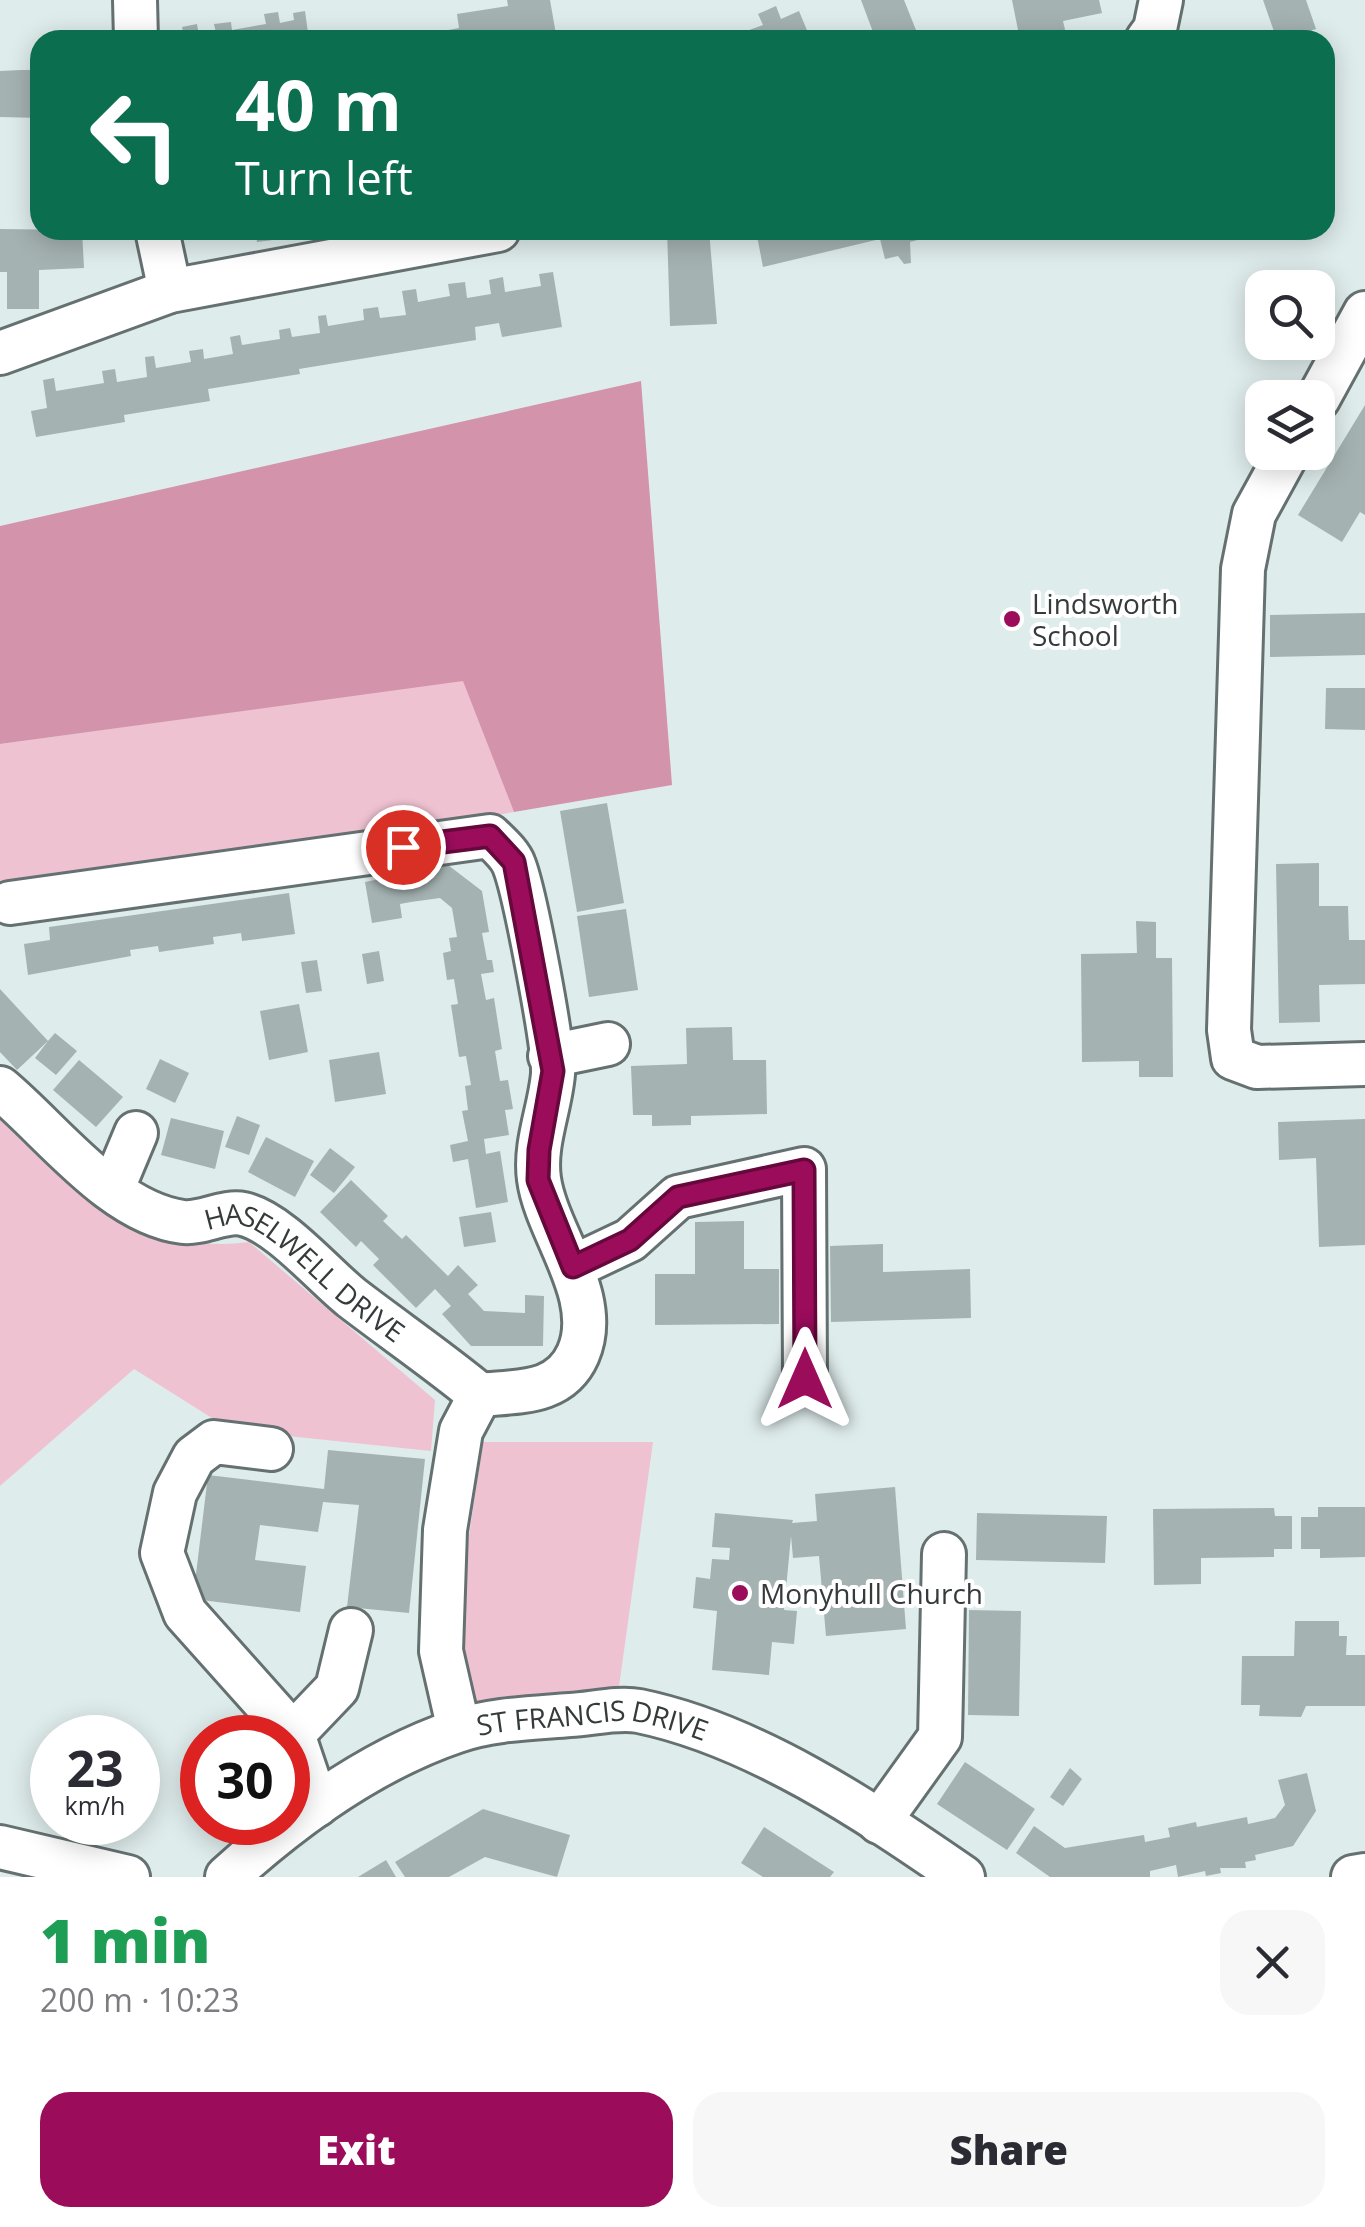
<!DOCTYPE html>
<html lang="en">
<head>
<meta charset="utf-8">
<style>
	body { margin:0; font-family:"Open Sans",sans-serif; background:#f7f7f7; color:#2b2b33; height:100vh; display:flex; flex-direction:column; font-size:38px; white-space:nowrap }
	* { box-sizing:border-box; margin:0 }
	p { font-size:32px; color:#7c7c81 }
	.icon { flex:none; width:55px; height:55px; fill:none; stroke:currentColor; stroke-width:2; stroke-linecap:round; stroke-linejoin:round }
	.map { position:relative; height:1877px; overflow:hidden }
	.drawer { display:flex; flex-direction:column; background:#fff; flex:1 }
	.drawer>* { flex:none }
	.guide { position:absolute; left:30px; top:30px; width:1305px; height:210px; border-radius:30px; box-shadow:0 5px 25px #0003; background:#0b6e4f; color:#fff; overflow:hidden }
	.tools { position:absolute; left:1245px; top:270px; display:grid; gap:20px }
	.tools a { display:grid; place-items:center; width:90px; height:90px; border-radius:20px; background:#fff; box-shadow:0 5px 25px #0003; font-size:50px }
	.speed { position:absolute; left:30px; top:1715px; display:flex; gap:20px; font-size:50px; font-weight:700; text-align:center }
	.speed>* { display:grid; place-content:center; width:130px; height:130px; border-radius:50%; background:#fff; box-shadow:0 5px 25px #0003; line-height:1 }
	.speed small { font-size:25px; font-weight:400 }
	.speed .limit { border:15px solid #d22; background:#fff; color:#111 }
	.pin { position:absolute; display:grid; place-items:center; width:85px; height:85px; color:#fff; margin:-42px; border:5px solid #fff; border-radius:50%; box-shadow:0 2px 10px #0007 }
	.me { position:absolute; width:110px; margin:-55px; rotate:0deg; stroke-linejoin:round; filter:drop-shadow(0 0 8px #0008) }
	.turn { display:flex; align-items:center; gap:35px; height:210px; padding:0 40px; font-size:45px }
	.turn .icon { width:130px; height:130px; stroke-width:2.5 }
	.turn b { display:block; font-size:70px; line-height:85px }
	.round { display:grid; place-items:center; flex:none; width:105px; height:105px; border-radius:30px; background:#f7f7f7 }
	.head { display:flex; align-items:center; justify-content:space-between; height:170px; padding:0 40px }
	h1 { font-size:60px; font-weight:800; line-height:75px; color:#1e9e55 }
	.button { display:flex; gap:20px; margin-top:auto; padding:20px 40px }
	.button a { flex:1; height:115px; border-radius:30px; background:#9b0c5b; color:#fff; font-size:40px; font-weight:800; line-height:115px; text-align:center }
	.button a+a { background:#f7f7f7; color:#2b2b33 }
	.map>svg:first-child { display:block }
	.green { fill:#efc2d2 }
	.forest { fill:#d293ab }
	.building { fill:#a5b2b2 }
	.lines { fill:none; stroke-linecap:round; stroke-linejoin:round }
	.minor-casing { stroke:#657171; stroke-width:48 }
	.minor { stroke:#fff; stroke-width:42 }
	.route-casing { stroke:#65083b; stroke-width:25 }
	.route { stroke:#9b0c5b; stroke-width:18 }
	.poi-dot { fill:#9b0c5b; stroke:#fff; stroke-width:4 }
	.labels { text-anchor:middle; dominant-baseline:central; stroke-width:8; stroke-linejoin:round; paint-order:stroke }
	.poi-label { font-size:28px; fill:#353a3a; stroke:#fff; text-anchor:start }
	.street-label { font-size:28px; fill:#353a3a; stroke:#fff }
</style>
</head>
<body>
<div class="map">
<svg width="1365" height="1877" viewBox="0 0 1365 1877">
	<rect width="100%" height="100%" fill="#dfecec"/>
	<g class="green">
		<polygon points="464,680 514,812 0,908 0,744"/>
		<path d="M0 1118C66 1190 146 1256 249 1242L435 1400 431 1451 231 1430 134 1369 0 1486Z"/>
		<polygon points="483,1442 653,1442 617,1701 483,1710 463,1684 457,1616"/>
	</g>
	<polygon class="forest" points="641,381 672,785 514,812 463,681 0,744 0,526"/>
	<g class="building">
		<polygon points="507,0 550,0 557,40 396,40 459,28 457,14 508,6"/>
		<polygon points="861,0 904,0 916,30 876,40"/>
		<polygon points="1012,0 1099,0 1102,13 1063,21 1067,38 1020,40"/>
		<polygon points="1263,0 1306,0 1316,29 1277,40"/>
		<polygon points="776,6 781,19 799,11 811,40 744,40 741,33 763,25 758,14"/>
		<polygon points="305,11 309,40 185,40 182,27 197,24 199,36 216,33 214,24 231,22 232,30 266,24 264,14 278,12 280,23 294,20 293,13"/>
		<polygon points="21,70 40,70 40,118 0,117 0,71"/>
		<polygon points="0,229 82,230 84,268 39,270 39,309 7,309 7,272 0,272"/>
		<polygon points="255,230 337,230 337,232 257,242"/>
		<polygon points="667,230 709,230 717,324 670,326"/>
		<polygon points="781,230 939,230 940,234 910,242 911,263 904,264 898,256 885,259 880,239 763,267 757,236"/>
		<polygon points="553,272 562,327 502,337 499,323 475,327 476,340 299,369 300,374 208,389 210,401 124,415 125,422 36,437 31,411 47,408 43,380 54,378 56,391 104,383 102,371 115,369 117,382 147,377 145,357 154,356 156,368 191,362 189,351 203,349 204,359 233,354 230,337 240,335 242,345 280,339 279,330 290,328 292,337 320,333 318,316 326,315 328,326 364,320 363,309 378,307 380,318 406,315 402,291 416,289 418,302 450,296 448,284 465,282 467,298 491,294 489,280 503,277 505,292 541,286 539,274"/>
		<polygon points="1365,405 1365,515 1360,512 1342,542 1298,515"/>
		<polygon points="1365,613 1365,655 1270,657 1270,615"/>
		<polygon points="1326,688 1365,688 1365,730 1325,729"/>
		<polygon points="607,803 624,903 577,912 560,811"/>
		<polygon points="1319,863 1319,906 1348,906 1349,940 1365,940 1365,984 1319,985 1320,1022 1279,1023 1276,864"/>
		<polygon points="448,865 482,891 489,932 482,933 487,960 492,960 494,972 481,974 486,1000 494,998 502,1049 495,1051 500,1081 508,1080 513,1109 505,1110 509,1135 484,1139 486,1154 500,1151 508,1202 476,1208 468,1159 453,1162 450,1145 468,1141 462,1111 468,1110 465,1086 471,1085 466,1056 459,1057 451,1005 458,1004 454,979 447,980 443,953 451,951 449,938 457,937 452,908 440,898 411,902 400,904 402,918 372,923 365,882"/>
		<polygon points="289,893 295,934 242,941 241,933 213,937 214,944 159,952 158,946 130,950 131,956 28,975 24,944 50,940 49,927"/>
		<polygon points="626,909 638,990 589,997 577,916"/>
		<polygon points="1136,921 1156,922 1156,958 1172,958 1173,1077 1139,1077 1139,1061 1082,1062 1081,954 1137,953"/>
		<polygon points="379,951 384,981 367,984 362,954"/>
		<polygon points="317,960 322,991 306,993 301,962"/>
		<polygon points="0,989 48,1041 55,1033 77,1051 56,1075 35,1058 48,1041 17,1070 0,1052"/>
		<polygon points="299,1004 308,1052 269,1060 260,1011"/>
		<polygon points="732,1027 733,1060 766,1060 767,1114 691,1116 691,1125 652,1126 652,1115 633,1115 631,1066 687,1064 686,1028"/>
		<polygon points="379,1052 386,1094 335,1102 329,1060"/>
		<polygon points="160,1059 189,1073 175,1103 146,1089"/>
		<polygon points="79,1060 123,1097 96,1127 53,1090"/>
		<polygon points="237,1116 260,1125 249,1155 225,1147"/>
		<polygon points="171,1118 224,1131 215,1169 161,1155"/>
		<polygon points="1365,1119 1365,1245 1319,1247 1316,1158 1279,1160 1278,1122"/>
		<polygon points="266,1137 314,1161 295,1197 248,1172"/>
		<polygon points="330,1148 355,1167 334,1193 310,1175"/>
		<polygon points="351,1180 388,1216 383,1221 402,1239 406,1235 448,1276 458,1265 478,1285 468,1294 484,1311 525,1313 525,1295 544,1296 543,1346 471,1346 442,1314 451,1306 435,1289 416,1308 373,1265 379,1259 361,1241 356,1247 320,1212"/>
		<polygon points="491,1212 496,1242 464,1247 459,1217"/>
		<polygon points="744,1221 744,1269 779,1269 779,1324 655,1325 655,1274 695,1274 695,1222"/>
		<polygon points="883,1244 883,1272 970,1269 971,1318 831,1322 830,1246"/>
		<polygon points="328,1450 425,1459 409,1613 347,1607 359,1505 323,1502 318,1532 260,1525 255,1560 306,1566 300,1612 193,1599 208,1475 324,1489"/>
		<polygon points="895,1487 906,1629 826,1636 819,1556 793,1558 791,1536 784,1610 797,1611 794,1644 772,1642 769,1675 712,1670 717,1611 693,1608 696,1577 710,1579 712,1559 729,1560 730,1548 712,1547 715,1513 793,1520 792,1523 817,1521 815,1494"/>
		<polygon points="1318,1507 1365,1507 1365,1557 1320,1558 1320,1549 1301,1549 1301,1517 1318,1517"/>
		<polygon points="1274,1508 1275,1516 1292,1516 1292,1549 1274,1549 1274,1557 1201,1558 1201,1584 1154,1585 1153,1509"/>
		<polygon points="977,1513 1107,1516 1105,1563 976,1560"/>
		<polygon points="969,1610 1021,1611 1019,1716 968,1715"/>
		<polygon points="1295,1621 1339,1621 1339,1636 1347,1636 1346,1655 1365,1655 1365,1706 1306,1706 1301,1717 1259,1716 1260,1705 1241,1705 1242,1656 1294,1656"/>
		<polygon points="965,1762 1035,1809 1007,1850 937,1804"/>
		<polygon points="1070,1768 1082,1779 1063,1806 1050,1797"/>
		<polygon points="1307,1773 1316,1811 1293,1846 1255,1855 1256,1860 1245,1862 1246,1868 1220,1868 1221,1873 1206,1876 1205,1871 1178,1877 1176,1865 1150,1871 1150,1877 1050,1877 1016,1853 1034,1826 1065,1848 1144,1835 1145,1842 1170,1837 1168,1828 1196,1822 1197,1827 1247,1817 1248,1824 1275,1818 1285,1805 1278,1780"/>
		<polygon points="483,1809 570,1835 557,1877 485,1857 449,1877 405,1877 395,1862"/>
		<polygon points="764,1827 834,1872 830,1877 763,1877 741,1863"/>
		<polygon points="386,1860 396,1877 358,1877"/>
	</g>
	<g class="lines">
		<defs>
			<g id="minor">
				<polyline points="135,0 136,40"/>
				<polyline points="1147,40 1155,29 1161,0"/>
				<polyline points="157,230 170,291"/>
				<polyline points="0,353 170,291 498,230"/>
				<polyline points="1318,399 1365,313"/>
				<polyline points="1288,452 1254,514 1243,569 1229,1030 1233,1058 1257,1067 1365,1064"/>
				<path d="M10 903 490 836C498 844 510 854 514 865 525 893 554 1046 553 1074 550 1109 534 1144 539 1179 546 1232 603 1297 578 1354 560 1395 518 1391 480 1395"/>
				<polyline points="550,1056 608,1044"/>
				<path id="s1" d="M0 1088C52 1131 112 1213 183 1222 202 1224 225 1210 243 1214 279 1222 323 1275 352 1298 395 1331 439 1361 480 1395"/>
				<polyline points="113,1188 136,1133"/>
				<polyline points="573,1267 630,1240 678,1197 804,1169 805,1379"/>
				<polyline points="271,1449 214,1442 194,1457 175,1493 162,1553 185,1613 293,1734 317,1805"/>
				<polyline points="459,1730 441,1651 445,1530 461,1431 480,1395"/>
				<polyline points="293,1734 337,1688 351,1630"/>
				<polyline points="879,1822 940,1737 944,1554"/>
				<polyline points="0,1847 128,1877"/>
				<path id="s2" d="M227 1877C293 1817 371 1760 457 1731 491 1719 534 1718 570 1715 591 1714 618 1707 639 1711 755 1735 867 1811 963 1877"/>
				<polyline points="1353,1877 1365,1875"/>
			</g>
		</defs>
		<use href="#minor" class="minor-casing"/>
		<use href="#minor" class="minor"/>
	</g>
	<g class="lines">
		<defs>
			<polyline id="route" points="403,847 490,836 514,862 553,1071 539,1150 538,1180 573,1267 630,1240 678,1197 804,1170 805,1379"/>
		</defs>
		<use href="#route" class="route-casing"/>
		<use href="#route" class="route"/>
	</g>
	<g class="poi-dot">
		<circle cx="1012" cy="619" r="10"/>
		<circle cx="740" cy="1593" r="10"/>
	</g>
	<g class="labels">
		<g class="poi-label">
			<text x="1032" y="603">Lindsworth<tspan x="1032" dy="32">School</tspan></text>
			<text x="760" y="1593">Monyhull Church</text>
		</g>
		<g class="street-label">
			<text stroke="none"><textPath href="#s1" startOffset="372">HASELWELL DRIVE</textPath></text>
			<text stroke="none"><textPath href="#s2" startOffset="412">ST FRANCIS DRIVE</textPath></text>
		</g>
	</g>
</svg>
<div class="tools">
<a><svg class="icon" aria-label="search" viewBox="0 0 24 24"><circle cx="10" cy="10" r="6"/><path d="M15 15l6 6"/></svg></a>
<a><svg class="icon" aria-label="layers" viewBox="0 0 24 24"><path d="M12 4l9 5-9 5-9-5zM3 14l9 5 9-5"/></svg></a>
</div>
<div class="speed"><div>23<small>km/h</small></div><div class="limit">30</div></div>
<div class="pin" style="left:403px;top:847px;background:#d93025"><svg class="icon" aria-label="arrive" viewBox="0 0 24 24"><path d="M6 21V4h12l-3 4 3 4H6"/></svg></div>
<svg class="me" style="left:805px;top:1379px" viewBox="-20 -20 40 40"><path d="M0-17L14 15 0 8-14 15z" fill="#9b0c5b" stroke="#fff" stroke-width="4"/></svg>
<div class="guide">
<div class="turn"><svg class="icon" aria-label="left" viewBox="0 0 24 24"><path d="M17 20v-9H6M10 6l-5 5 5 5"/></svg><div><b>40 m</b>Turn left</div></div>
</div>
</div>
<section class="drawer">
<div class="head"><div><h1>1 min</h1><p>200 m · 10:23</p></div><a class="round"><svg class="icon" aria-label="close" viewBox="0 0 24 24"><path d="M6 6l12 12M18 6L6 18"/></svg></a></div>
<div class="button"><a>Exit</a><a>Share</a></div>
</section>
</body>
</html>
